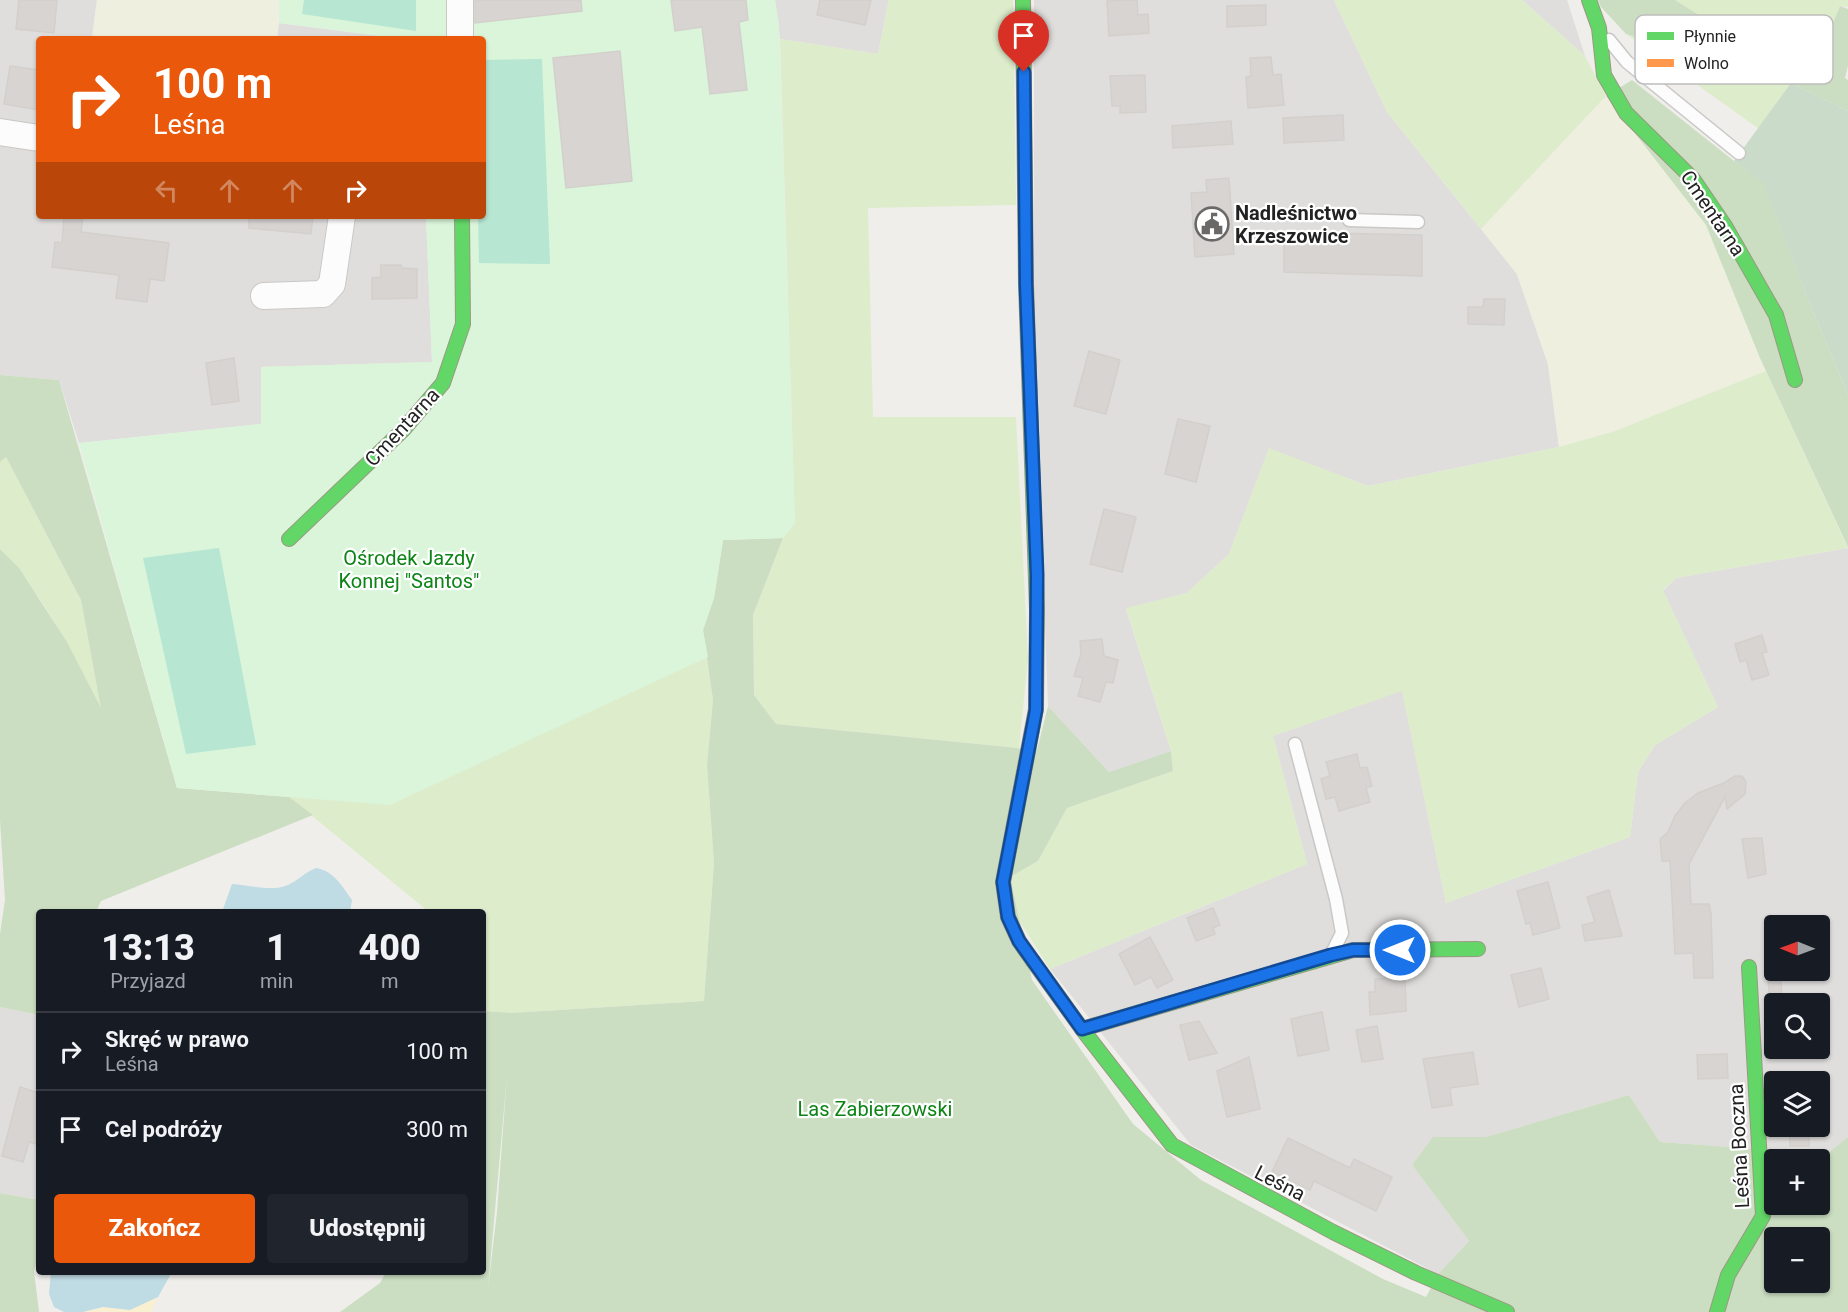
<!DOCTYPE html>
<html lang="pl">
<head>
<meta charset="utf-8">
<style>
	body { margin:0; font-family:Roboto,sans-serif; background:#20242c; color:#f1f3f6; height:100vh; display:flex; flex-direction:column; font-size:22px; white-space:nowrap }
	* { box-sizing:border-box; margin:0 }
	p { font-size:20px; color:#9ea1a6 }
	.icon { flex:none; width:33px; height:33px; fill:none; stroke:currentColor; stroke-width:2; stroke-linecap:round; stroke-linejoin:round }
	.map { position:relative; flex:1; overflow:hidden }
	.side { position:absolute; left:36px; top:909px; width:450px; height:366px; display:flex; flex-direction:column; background:#171b24; border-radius:6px; box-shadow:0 2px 4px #0004 }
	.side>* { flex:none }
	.banner { position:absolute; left:36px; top:36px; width:450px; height:183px; border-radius:6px; box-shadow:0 2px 4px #0004; background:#ea580c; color:#fff; overflow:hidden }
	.needle { width:39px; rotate:271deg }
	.buttons { position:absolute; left:1764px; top:915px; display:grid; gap:12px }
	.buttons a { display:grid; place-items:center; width:66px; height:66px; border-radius:6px; background:#171b24; box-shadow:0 2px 4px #0004; font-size:30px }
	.pin { position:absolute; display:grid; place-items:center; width:51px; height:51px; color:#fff; margin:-62px -26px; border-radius:50% 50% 50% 0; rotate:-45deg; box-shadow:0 0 6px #0007 }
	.pin .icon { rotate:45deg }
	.me { position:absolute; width:66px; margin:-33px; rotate:270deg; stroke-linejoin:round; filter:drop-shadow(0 0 4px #0008) }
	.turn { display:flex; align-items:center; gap:21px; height:126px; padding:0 18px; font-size:27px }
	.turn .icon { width:78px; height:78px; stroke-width:2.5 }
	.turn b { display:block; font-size:42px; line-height:51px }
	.lanes { display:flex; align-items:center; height:57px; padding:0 18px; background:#0003; justify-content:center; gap:30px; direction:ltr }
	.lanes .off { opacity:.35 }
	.eta { display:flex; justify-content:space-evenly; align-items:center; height:102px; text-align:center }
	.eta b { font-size:36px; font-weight:800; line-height:42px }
	.primary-button { display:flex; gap:12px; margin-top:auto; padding:12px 18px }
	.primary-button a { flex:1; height:69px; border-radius:6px; background:#ea580c; color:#fff; font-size:24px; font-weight:800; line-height:69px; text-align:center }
	.primary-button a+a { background:#20242c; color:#f1f3f6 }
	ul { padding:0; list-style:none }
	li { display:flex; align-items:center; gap:18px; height:78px; padding:0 18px; border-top:2px solid #363941 }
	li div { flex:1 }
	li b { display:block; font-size:22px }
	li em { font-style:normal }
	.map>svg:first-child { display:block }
	.residential { fill:#dfdedc; fill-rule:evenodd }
	.farmland { fill:#efefdf }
	.grass { fill:#ddeccb }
	.forest { fill:#cbdec1; fill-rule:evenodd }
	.sand { fill:#f8f0d0 }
	.cemetery { fill:#cadbca }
	.park { fill:#daf5da }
	.pitch { fill:#b7e6d2 }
	.water { fill:#bfdbe3 }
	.building { fill:#d7d4d2; stroke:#d3d0cc; stroke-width:1.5 }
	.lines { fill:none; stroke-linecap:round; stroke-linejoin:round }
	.lane-casing { stroke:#c9c8c7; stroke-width:15 }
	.street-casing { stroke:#c9c8c7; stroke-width:28 }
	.fast-casing { stroke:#999a82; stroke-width:16 }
	.slow-casing { stroke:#999a82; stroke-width:16 }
	.lane { stroke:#fdfcfc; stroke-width:12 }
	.street { stroke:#fdfcfc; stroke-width:26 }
	.fast { stroke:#63d668; stroke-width:14 }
	.slow { stroke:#ff974d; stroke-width:14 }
	.route-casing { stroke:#114b97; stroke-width:15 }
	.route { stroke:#1a73e8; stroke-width:10 }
	.labels { text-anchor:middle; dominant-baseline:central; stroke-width:4.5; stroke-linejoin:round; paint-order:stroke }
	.poi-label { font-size:20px; font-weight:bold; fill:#222; stroke:#fff; text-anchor:start }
	.street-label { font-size:20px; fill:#222; stroke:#fff }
	.park-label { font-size:20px; fill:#0c8416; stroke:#fff }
	.key { fill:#fff; stroke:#bdbdbd; stroke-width:1.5 }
	.key-label { font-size:16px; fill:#222 }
</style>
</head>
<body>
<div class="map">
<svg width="1848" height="1312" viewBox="0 0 1848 1312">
	<rect width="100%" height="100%" fill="#f0eeeb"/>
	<g class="residential">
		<polygon points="0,0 97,0 92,39 39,39 39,216 426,216 432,362 261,367 261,424 79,443 59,380 0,375"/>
		<polygon points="775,0 889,0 878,54 780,39"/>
		<polygon points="1034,0 1334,0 1387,112 1517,274 1548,364 1559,447 1368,486 1269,449 1229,554 1187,593 1126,609 1171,751 1109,772 1048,706 1034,317"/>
		<polygon points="1522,0 1567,0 1585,56"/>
		<polygon points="279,23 403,39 277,39"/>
		<path d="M1848 548V1137L1828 1154 1660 1142 1629 1095 1486 1137H1434L1412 1165 1469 1241 1438 1274 1191 1145 1050 969 1307 864 1273 736 1402 690 1446 903 1630 837 1638 772 1655 745 1718 707 1663 591 1676 578ZM1774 926H1820V970H1774ZM1774 1004H1820V1048H1774ZM1774 1082H1820V1126H1774Z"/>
		<polygon points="0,1007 39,1015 39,1200 0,1193"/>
	</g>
	<g class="farmland">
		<polygon points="97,0 279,0 277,39 92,39"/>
		<polygon points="1606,96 1706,225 1766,371 1615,431 1559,447 1548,364 1517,274 1481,229"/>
	</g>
	<g class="grass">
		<polygon points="889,0 1013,0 1016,205 868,208 873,417 1016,417 1028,659 1019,748 776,724 754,695 753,615 783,538 795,523 780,39 878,54"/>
		<polygon points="1334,0 1522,0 1585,56 1606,96 1481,229 1387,112"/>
		<polygon points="1675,0 1848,0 1848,7 1840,6 1819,56 1721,29"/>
		<polygon points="1626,34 1791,83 1762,131"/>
		<polygon points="432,362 714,598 703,630 713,700 707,765 714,863 704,1001 512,1013 483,1011 483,912 429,912 289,797 213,430 261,424 261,367"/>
		<polygon points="1766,371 1848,548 1676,578 1663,590 1718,707 1655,745 1638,772 1630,837 1446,903 1402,691 1273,736 1307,864 1050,969 1018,919 1010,877 1038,861 1067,808 1173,771 1171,751 1126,608 1187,593 1229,554 1269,448 1368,486 1559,447 1615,431"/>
		<path d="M6 457 81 600 102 710C73 654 44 595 0 549V462Z"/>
	</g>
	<g class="forest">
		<polygon points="1598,0 1675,0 1721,29 1819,56 1840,6 1848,9 1848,66 1845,78 1848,80 1848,111 1791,83 1626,34 1601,7"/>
		<polygon points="1632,80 1734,161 1763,181 1809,302 1848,394 1848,547 1760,358 1706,225 1606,96"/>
		<polygon points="0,375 59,380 177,788 289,797 313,815 101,901 96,912 39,912 39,1015 0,1007 0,934 5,900 0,820 0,549 19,568 67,642 101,708 81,600 6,457 0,462"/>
		<path d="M783 538 753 615 754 695 776 724 1037 750 1048 706 1109 772 1171 751 1173 771 1067 808 1038 861 1010 877 1032 980 1133 1124 1201 1180 1383 1279 1426 1297 1438 1274 1469 1241 1412 1165 1433 1137H1486L1629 1095 1660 1142 1827 1154 1848 1137V1312H340L380 1283 386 1272H483V1011L512 1013 704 1001 714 863 707 765 713 700 703 630 714 598 723 540ZM507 1075 497 1212 488 1289ZM1774 1160H1820V1204H1774ZM1774 1238H1820V1282H1774Z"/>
		<polygon points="0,1193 39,1200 39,1253 34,1271 39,1312 0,1312"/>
	</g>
	<polygon class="sand" points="158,1297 151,1312 83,1312 103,1307 130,1310"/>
	<polygon class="cemetery" points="1791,83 1848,111 1848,394 1809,302 1763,182 1734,161"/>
	<polygon class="park" points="279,0 775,0 779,24 795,523 783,538 723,540 714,598 703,630 708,657 390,805 177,788 79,443 261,424 261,367 432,362 426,216 483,216 483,39 403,39 279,23"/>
	<g class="pitch">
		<polygon points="304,0 416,0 416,31 302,14"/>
		<polygon points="542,59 550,264 479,263 478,216 483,216 483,60"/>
		<polygon points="219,548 256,745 186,754 143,558"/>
	</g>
	<g class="water">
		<path d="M316 868C334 871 342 886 352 900L350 912H222L232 884C249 885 272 892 288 885 299 880 305 872 316 868Z"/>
		<polygon points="51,1272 172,1272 158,1297 130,1310 103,1307 83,1312 64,1312 54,1307 49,1294"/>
	</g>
	<g class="building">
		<polygon points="19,0 57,0 54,33 16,29"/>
		<polygon points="475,0 581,0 582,11 475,23"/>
		<polygon points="671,0 746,0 748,20 739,22 747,90 710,94 702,27 675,31"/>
		<polygon points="820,0 871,0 865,25 817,15"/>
		<polygon points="1137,0 1138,15 1148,14 1149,33 1109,36 1107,1"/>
		<polygon points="1266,5 1266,25 1227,27 1227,6"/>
		<polygon points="620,51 632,181 566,188 553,58"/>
		<polygon points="1271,57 1273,75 1281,74 1284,105 1248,108 1246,77 1251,76 1250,58"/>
		<polygon points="10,66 39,70 39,110 4,104"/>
		<polygon points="1145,75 1146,112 1120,113 1120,106 1112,106 1110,76"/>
		<polygon points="1343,115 1344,140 1284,143 1283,118"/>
		<polygon points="1231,121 1233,144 1173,148 1172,126"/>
		<polygon points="1229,178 1234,254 1195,257 1191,193 1207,192 1206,180"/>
		<polygon points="64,216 83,216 81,232 169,243 164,281 150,279 147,302 116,298 119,275 52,267 55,242 62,243"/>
		<polygon points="249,216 313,216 311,234 249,228"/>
		<polygon points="1284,232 1422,235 1422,276 1284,272"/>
		<polygon points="381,265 401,265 402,268 417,269 417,298 372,299 372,278 381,277"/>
		<polygon points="1484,299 1505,299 1504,325 1468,324 1468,307 1483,307"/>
		<polygon points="1089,351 1120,360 1106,414 1074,406"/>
		<polygon points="234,358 239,401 212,405 206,363"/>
		<polygon points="1178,419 1210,426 1196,482 1165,474"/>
		<polygon points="1104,509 1136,517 1122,572 1090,564"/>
		<polygon points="1762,635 1767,652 1762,653 1769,675 1752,680 1746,660 1740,662 1735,644"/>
		<polygon points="1102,639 1104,656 1118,660 1113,683 1106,682 1100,702 1078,696 1083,678 1074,676 1081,654 1080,641"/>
		<polygon points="1357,754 1360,768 1367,767 1372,786 1366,788 1370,802 1339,811 1335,797 1326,799 1321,779 1330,776 1326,762"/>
		<polygon points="1735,776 1742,776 1746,782 1745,794 1727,809 1725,797 1689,864 1691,904 1709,904 1711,913 1713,978 1694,978 1693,953 1675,954 1670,861 1662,861 1660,839 1668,832 1675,816 1685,803 1698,793 1724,783"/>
		<polygon points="1762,838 1766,874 1748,878 1742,839"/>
		<polygon points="1548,882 1560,928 1533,935 1530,923 1526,924 1517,891"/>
		<polygon points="1609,890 1622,936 1585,941 1582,925 1595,922 1587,897"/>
		<polygon points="1213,908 1220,925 1213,928 1215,934 1196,941 1187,918"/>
		<polygon points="1150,937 1173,980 1157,988 1151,977 1135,985 1119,954"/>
		<polygon points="1541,968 1549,999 1519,1007 1511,975"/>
		<polygon points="1405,977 1406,1011 1370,1015 1369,992 1375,992 1375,979"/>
		<polygon points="1781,977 1782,1004 1770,1004 1768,978"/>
		<polygon points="1322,1012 1329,1050 1298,1056 1291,1019"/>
		<polygon points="1199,1021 1217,1053 1189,1060 1180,1025"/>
		<polygon points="1377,1026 1383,1059 1362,1062 1356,1030"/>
		<polygon points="1473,1052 1478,1084 1450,1088 1452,1105 1432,1108 1423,1059"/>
		<polygon points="1727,1054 1728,1078 1698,1079 1697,1055"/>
		<polygon points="1249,1057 1260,1109 1227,1117 1217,1071"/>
		<polygon points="20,1087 39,1093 39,1133 36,1144 29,1142 23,1162 2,1156"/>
		<polygon points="1789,1127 1809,1129 1809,1146 1790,1146"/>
		<polygon points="1288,1138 1350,1168 1354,1159 1392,1177 1376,1211 1314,1181 1310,1190 1272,1172"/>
	</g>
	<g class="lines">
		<defs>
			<g id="lane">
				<polyline points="1609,40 1627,62 1739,153"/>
				<polyline points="1349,220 1418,222"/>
				<polyline points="1295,744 1336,899 1342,933 1333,951"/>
			</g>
			<g id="street">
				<polyline points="460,0 460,39"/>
				<polyline points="0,132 39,138"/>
				<polyline points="264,296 323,294 332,284 342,216"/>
			</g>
			<g id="fast">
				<polyline points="1023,0 1026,284 1037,610"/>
				<polyline points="1589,0 1599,28 1604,75 1626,113 1693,179 1725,226 1776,315 1795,380"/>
				<polyline points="289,539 403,430 443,383 463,324 462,216"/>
				<polyline points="1033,961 1082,1029 1353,950 1478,949"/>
				<polyline points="1082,1029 1172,1145 1333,1232 1416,1273 1507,1312"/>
				<polyline points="1717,1312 1728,1275 1763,1216 1749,967"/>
			</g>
			<polyline id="slow" points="1033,961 1019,941 1008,917 1003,882 1036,709 1037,610"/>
		</defs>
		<use href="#lane" class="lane-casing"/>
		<use href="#street" class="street-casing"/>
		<use href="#fast" class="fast-casing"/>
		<use href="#slow" class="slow-casing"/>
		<use href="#lane" class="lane"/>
		<use href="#street" class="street"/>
		<use href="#fast" class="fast"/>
		<use href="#slow" class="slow"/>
	</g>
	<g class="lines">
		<defs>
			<polyline id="route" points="1024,72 1026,284 1037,575 1036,710 1003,882 1008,917 1019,941 1082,1029 1331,955 1353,950 1400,950"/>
		</defs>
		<use href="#route" class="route-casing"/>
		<use href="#route" class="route"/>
	</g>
	<defs>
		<symbol id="civic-ring" viewBox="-11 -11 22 22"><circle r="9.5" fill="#fff" stroke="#6a6968" stroke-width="1.5"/><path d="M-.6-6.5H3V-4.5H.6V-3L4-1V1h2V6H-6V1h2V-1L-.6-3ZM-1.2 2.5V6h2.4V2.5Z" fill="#6a6968"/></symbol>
	</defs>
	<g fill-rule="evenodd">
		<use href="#civic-ring" x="1193" y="205" width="38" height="38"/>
	</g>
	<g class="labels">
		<g class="poi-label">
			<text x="1235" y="213">Nadleśnictwo<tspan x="1235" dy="23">Krzeszowice</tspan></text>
		</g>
		<g class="street-label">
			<text transform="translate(1713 213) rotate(56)">Cmentarna</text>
			<text transform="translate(402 427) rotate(-47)">Cmentarna</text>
			<text transform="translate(1739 1146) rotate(-93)">Leśna Boczna</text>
			<text transform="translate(1280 1183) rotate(27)">Leśna</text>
		</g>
		<g class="park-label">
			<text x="409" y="558">Ośrodek Jazdy<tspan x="409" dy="23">Konnej "Santos"</tspan></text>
			<text x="875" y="1109">Las Zabierzowski</text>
		</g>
	</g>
	<rect x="1635" y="15" width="198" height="69" rx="9" class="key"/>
	<rect x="1647" y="32" width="27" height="8" fill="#63d668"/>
	<rect x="1647" y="59" width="27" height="8" fill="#ff974d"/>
	<g class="key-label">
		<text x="1684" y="42">Płynnie</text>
		<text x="1684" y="69">Wolno</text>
	</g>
</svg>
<div class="buttons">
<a><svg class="needle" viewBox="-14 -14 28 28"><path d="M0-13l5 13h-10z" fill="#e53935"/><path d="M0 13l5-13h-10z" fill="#9ea1a6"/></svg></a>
<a><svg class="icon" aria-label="search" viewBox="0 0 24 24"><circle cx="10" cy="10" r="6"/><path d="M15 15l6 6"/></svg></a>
<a><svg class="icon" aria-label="layers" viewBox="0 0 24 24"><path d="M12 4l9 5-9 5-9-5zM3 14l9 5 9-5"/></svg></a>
<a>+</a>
<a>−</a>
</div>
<div class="pin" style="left:1024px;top:72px;background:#d93025"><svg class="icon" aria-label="arrive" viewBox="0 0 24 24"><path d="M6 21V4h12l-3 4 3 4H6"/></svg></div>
<svg class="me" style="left:1400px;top:950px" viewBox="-20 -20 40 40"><circle r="17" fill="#1a73e8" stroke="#fff" stroke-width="3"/><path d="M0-11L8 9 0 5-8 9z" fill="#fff"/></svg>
<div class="banner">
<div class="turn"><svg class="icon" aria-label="right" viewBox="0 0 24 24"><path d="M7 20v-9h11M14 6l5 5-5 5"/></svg><div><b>100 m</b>Leśna</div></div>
<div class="lanes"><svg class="icon off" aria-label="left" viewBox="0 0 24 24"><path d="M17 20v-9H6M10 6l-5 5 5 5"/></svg><svg class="icon off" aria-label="ahead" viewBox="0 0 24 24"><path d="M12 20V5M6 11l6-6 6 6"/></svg><svg class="icon off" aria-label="ahead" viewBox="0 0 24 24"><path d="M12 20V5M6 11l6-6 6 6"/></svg><svg class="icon" aria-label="right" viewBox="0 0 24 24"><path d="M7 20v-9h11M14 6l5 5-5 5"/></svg></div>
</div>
<section class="side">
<div class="eta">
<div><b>13:13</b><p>Przyjazd</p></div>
<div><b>1</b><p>min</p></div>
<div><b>400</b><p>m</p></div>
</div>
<ul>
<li><svg class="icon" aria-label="right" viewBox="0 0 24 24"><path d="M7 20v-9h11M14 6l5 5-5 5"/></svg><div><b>Skręć w prawo</b><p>Leśna</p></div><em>100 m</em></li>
<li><svg class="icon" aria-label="arrive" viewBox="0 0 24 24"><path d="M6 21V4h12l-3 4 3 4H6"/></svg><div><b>Cel podróży</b></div><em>300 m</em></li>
</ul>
<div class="primary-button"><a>Zakończ</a><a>Udostępnij</a></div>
</section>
</div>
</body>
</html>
